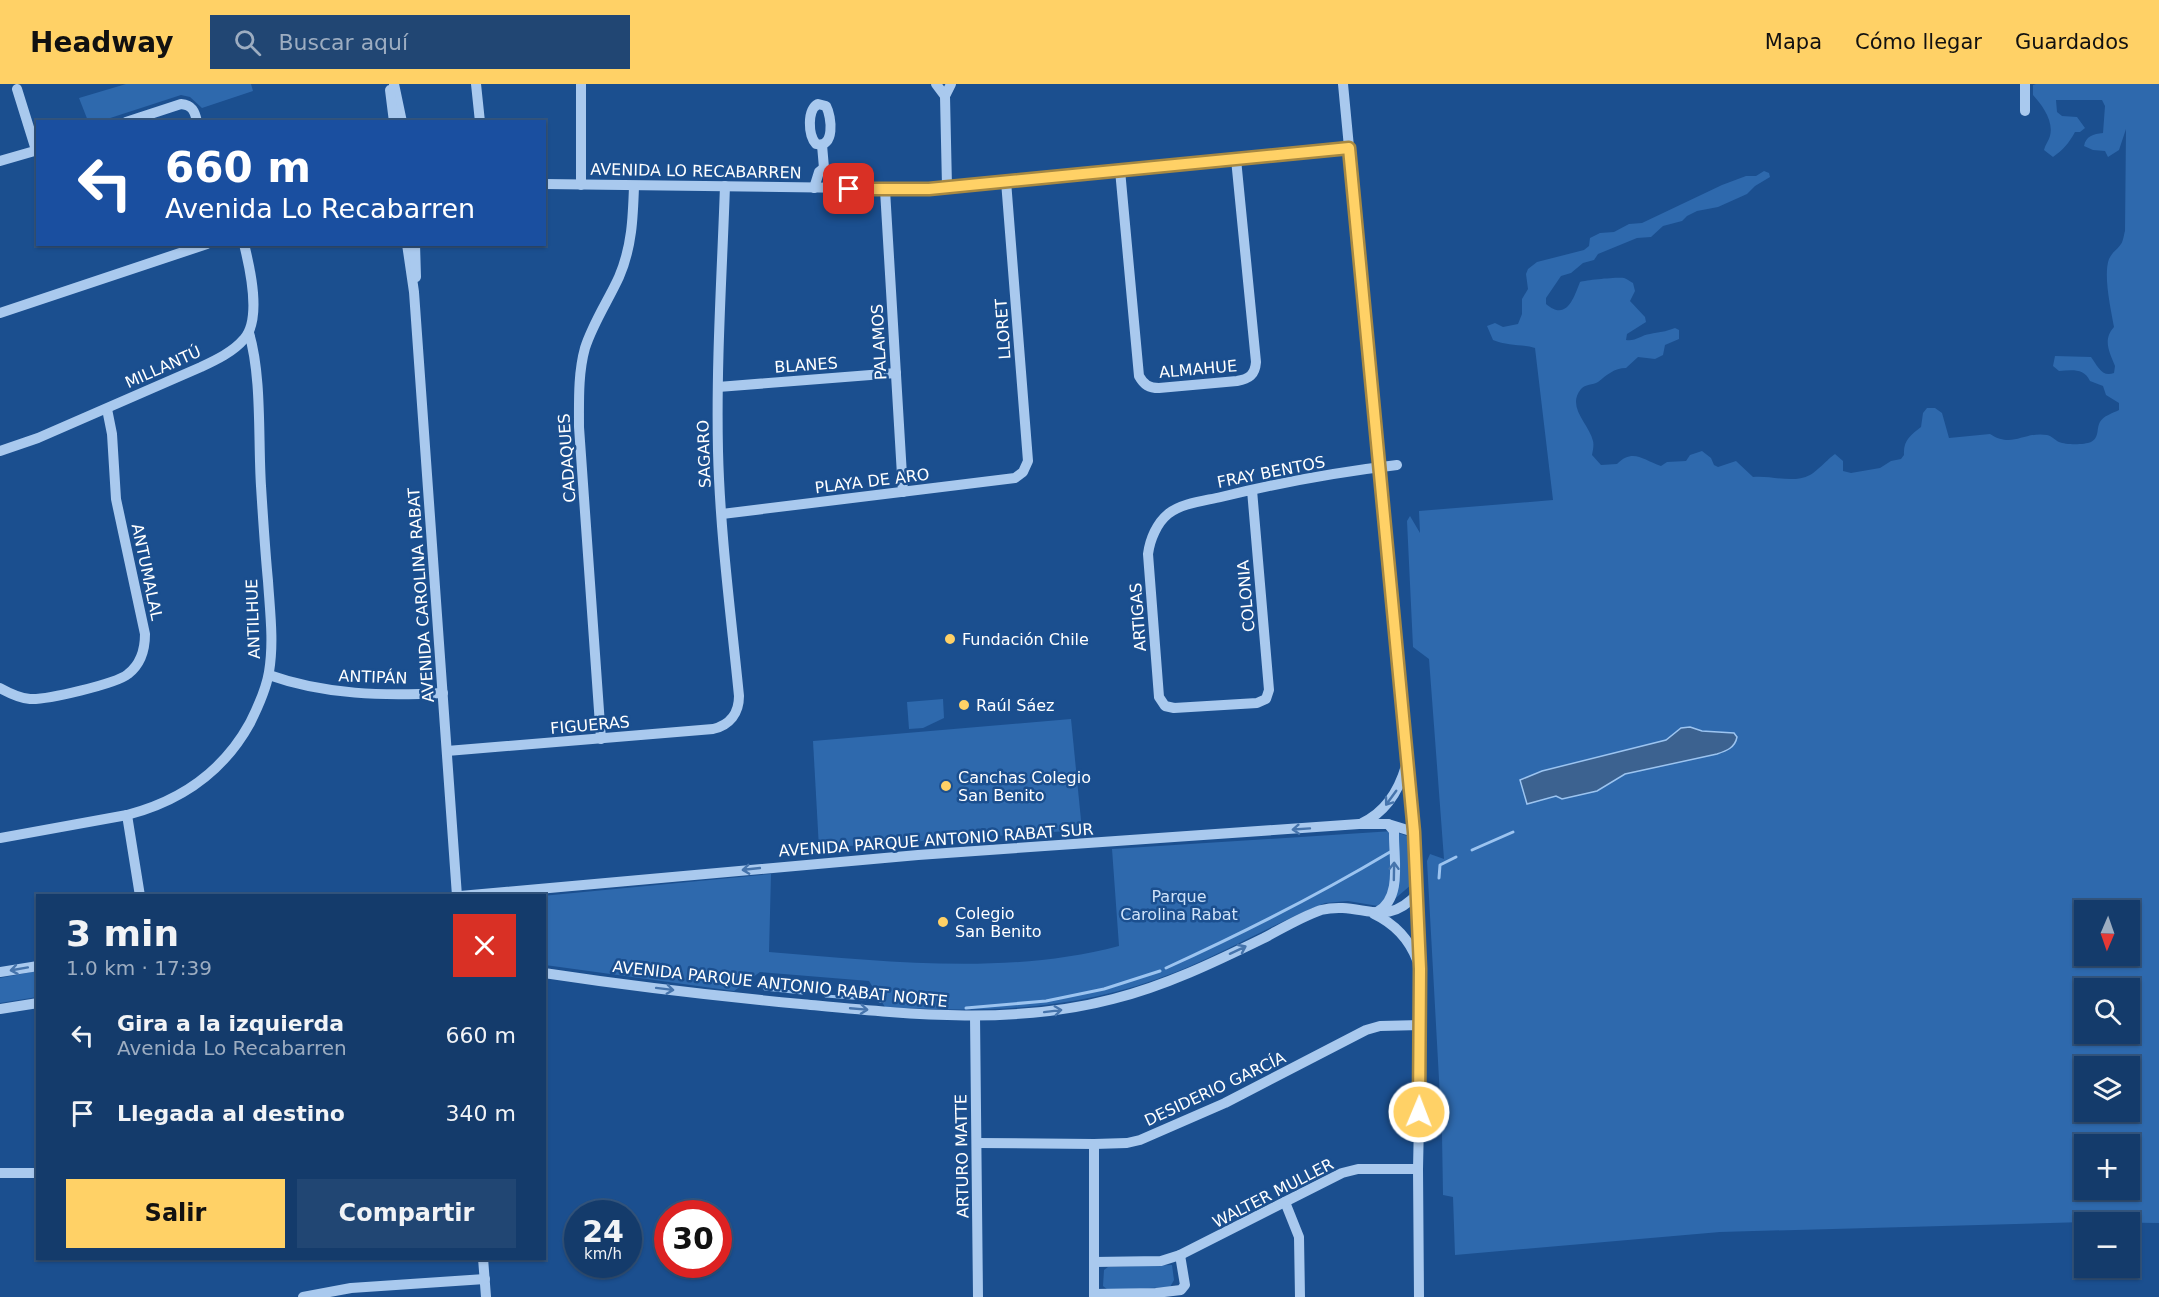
<!DOCTYPE html>
<html lang="es">
<head>
<meta charset="utf-8">
<style>
	body { margin:0; font-family:"DejaVu Sans",sans-serif; background:#214673; color:#f1f3f6; height:100vh; display:flex; flex-direction:column; font-size:22px; white-space:nowrap }
	* { box-sizing:border-box; margin:0 }
	p { font-size:20px; color:#9dadc1 }
	.icon { flex:none; width:33px; height:33px; fill:none; stroke:currentColor; stroke-width:2; stroke-linecap:round; stroke-linejoin:round }
	.map { position:relative; flex:1; overflow:hidden }
	.panel { position:absolute; left:36px; top:810px; width:510px; height:366px; display:flex; flex-direction:column; background:#143b6b; border-radius:0px; box-shadow:0 2px 4px #0004,0 0 0 2px #33557e }
	.panel>* { flex:none }
	.banner { position:absolute; left:36px; top:36px; width:510px; height:126px; border-radius:0px; box-shadow:0 2px 4px #0004,0 0 0 2px #33557e; background:#1a4fa0; color:#fff; overflow:hidden }
	.needle { width:39px; rotate:182deg }
	.controls { position:absolute; left:2074px; top:816px; display:grid; gap:12px }
	.controls a { display:grid; place-items:center; width:66px; height:66px; border-radius:0px; background:#143b6b; box-shadow:0 2px 4px #0004,0 0 0 2px #33557e; font-size:30px }
	.speed { position:absolute; left:564px; top:1116px; display:flex; gap:12px; font-size:30px; font-weight:700; text-align:center }
	.speed>* { display:grid; place-content:center; width:78px; height:78px; border-radius:50%; background:#143b6b; box-shadow:0 2px 4px #0004,0 0 0 2px #33557e; line-height:1 }
	.speed small { font-size:15px; font-weight:400 }
	.speed .limit { border:9px solid #d22; background:#fff; color:#111 }
	.pin { position:absolute; display:grid; place-items:center; width:51px; height:51px; color:#fff; margin:-26px; border-radius:12px; box-shadow:0 3px 9px #0006 }
	.me { position:absolute; width:66px; margin:-33px; rotate:1deg; stroke-linejoin:round; filter:drop-shadow(0 0 4px #0008) }
	.turn { display:flex; align-items:center; gap:21px; height:126px; padding:0 30px; font-size:27px }
	.turn .icon { width:78px; height:78px; stroke-width:2.5 }
	.turn b { display:block; font-size:42px; line-height:51px }
	.round { display:grid; place-items:center; flex:none; width:63px; height:63px; border-radius:0px; background:#214673 }
	.summary { display:flex; align-items:center; justify-content:space-between; height:102px; padding:0 30px }
	h1 { font-size:36px; font-weight:700; line-height:45px }
	.primary-button { display:flex; gap:12px; margin-top:auto; padding:12px 30px }
	.primary-button a { flex:1; height:69px; border-radius:0px; background:#ffd166; color:#111; font-size:24px; font-weight:700; line-height:69px; text-align:center }
	.primary-button a+a { background:#214673; color:#f1f3f6 }
	ul { padding:0; list-style:none }
	li { display:flex; align-items:center; gap:18px; height:78px; padding:0 30px }
	li div { flex:1 }
	li b { display:block; font-size:22px }
	li em { font-style:normal }
	header { display:flex; align-items:center; gap:36px; box-sizing:border-box; height:84px; padding:0 30px; background:#ffd166; color:#111 }
	header strong { font-size:28px }
	nav { display:flex; gap:33px; margin-inline-start:auto; font-size:21px }
	.search { width:420px; height:54px; background:#214673; display:flex; align-items:center; gap:15px; box-sizing:border-box; padding:0 21px; border-radius:0px; color:#9dadc1; font-size:22px }
	.map>svg:first-child { display:block }
	.green { fill:#2e69ad; fill-rule:evenodd }
	.water { fill:#3c6290; stroke:#9cc4f0; stroke-width:1.5 }
	.lines { fill:none; stroke-linecap:round; stroke-linejoin:round }
	.stream { stroke:#9cc4f0; stroke-width:3 }
	.minor { stroke:#a9c9ee; stroke-width:10 }
	.oneway { stroke:#4674ac }
	.route-casing { stroke:#a68842; stroke-width:15 }
	.route { stroke:#ffd166; stroke-width:10 }
	.poi-dot { fill:#ffd166; stroke:#1b4f8f; stroke-width:2 }
	.labels { text-anchor:middle; dominant-baseline:central; stroke-width:5; stroke-linejoin:round; paint-order:stroke }
	.street-label { font-size:16px; fill:#fff; stroke:#1b4f8f }
	.poi-label { font-size:16px; fill:#fff; stroke:#1b4f8f; text-anchor:start }
	.park-label { font-size:16px; fill:#cfe3fa; stroke:#1b4f8f }
</style>
</head>
<body>
<header>
<strong>Headway</strong>
<div class="search"><svg class="icon" aria-label="search" viewBox="0 0 24 24"><circle cx="10" cy="10" r="6"/><path d="M15 15l6 6"/></svg>Buscar aquí</div>
<nav><a>Mapa</a><a>Cómo llegar</a><a>Guardados</a></nav>
</header>
<div class="map">
<svg width="2159" height="1213" viewBox="0 0 2159 1213">
	<rect width="100%" height="100%" fill="#1b4f8f"/>
	<g class="green">
		<polygon points="126,0 251,0 253,7 202,24 190,13 181,11 101,37 88,37 79,14"/>
		<path d="M2036 0H2159V1139L2085 1138 1720 1148 1455 1171 1453 1113 1443 1111 1442 1050 1427 777 1430 770 1444 775 1429 575 1413 563 1407 437 1410 432 1420 449 1419 427 1553 416 1535 264C1521 260 1507 262 1493 256L1487 242 1495 239 1503 243 1518 240 1522 230V215L1528 205 1526 190 1528 185 1537 178 1584 166 1589 162 1590 154 1600 149 1614 148 1629 140 1642 139 1722 101 1746 92H1756L1764 87 1769 89 1770 93 1755 102 1747 110 1718 123 1697 127 1687 132 1682 137 1663 142 1651 153 1637 154 1598 170 1594 176 1583 179 1571 189 1561 192 1546 214V220C1567 238 1574 213 1580 198 1587 196 1617 193 1624 194 1627 195 1631 198 1633 199L1635 207 1630 217 1645 233 1646 238 1627 250 1626 256C1635 258 1641 251 1650 250 1659 248 1665 248 1675 244L1679 246V255L1665 261 1663 271 1655 275 1638 273 1626 284C1614 284 1607 291 1598 298 1593 301 1585 300 1581 305 1566 323 1589 340 1593 357 1594 361 1593 366 1592 371L1601 381 1617 380C1633 364 1643 376 1661 382L1667 378 1686 377 1690 371 1702 367 1711 374 1714 381 1718 383 1736 377 1753 393C1771 391 1793 400 1810 391 1815 389 1828 375 1835 370L1843 377V387L1851 389 1880 384 1891 377 1901 375 1904 371C1903 356 1911 351 1921 343L1923 329 1927 324H1935L1942 329 1949 354 1990 350C2013 365 2024 347 2047 351 2052 352 2055 356 2059 358 2066 361 2084 361 2091 358 2100 353 2096 345 2100 338 2103 332 2113 329 2119 326V319L2106 311 2103 302 2090 297C2084 284 2072 286 2059 287L2053 282 2055 272 2091 273C2097 281 2102 294 2114 289L2115 282C2110 269 2102 256 2114 243 2111 226 2103 191 2109 175 2113 167 2117 166 2121 160 2123 158 2124 150 2125 147L2126 45 2119 66 2108 73 2105 67 2093 66 2084 62C2086 52 2093 50 2103 49L2105 22 2102 16H2056L2057 28 2062 32 2077 33 2085 44 2080 48H2075C2069 59 2063 66 2053 73L2044 66C2045 61 2049 56 2050 52 2054 37 2042 21 2033 11V1ZM2085 826H2130V872H2085ZM2085 904H2130V950H2085ZM2085 982H2130V1028H2085ZM2085 1060H2130V1106H2085Z"/>
		<polygon points="943,615 944,634 923,644 909,645 907,618"/>
		<polygon points="1071,635 1082,746 819,764 813,657"/>
		<path d="M1393 747 1407 752 1411 801 1391 818 1378 822 1348 817 1325 819C1274 839 1227 868 1176 888 1079 927 987 929 885 923L869 897 760 888 734 907 545 881 544 812H542L771 790 769 868C885 877 1005 892 1119 862L1112 765Z"/>
		<polygon points="37,887 37,913 0,919 0,894"/>
		<polygon points="1172,1181 1174,1196 1170,1203 1108,1206 1103,1202 1104,1186 1108,1183"/>
	</g>
	<path class="water" d="M1690 643 1702 647 1734 649 1737 653C1735 664 1726 667 1717 670L1625 690 1597 707 1562 715 1556 712 1527 720 1520 696 1542 687 1666 656 1681 644Z"/>
	<g class="lines">
		<g class="stream">
			<polyline points="1472,766 1513,748"/>
			<polyline points="1439,794 1440,781 1456,773"/>
			<path d="M1166 884C1243 849 1318 811 1390 768"/>
			<polyline points="765,905 802,909"/>
			<polyline points="826,912 865,915"/>
			<polyline points="880,917 884,917"/>
			<polyline points="966,924 1046,917 1104,905 1160,887"/>
		</g>
		<g class="minor">
			<polyline points="394,0 402,38"/>
			<polyline points="476,0 480,38"/>
			<polyline points="581,0 581,101"/>
			<polyline points="936,0 945,12"/>
			<polyline points="1343,0 1414,748 1419,836 1421,941 1418,1085 1419,1213"/>
			<polyline points="2025,0 2025,27"/>
			<polyline points="17,5 36,66"/>
			<polyline points="390,6 394,38"/>
			<path d="M818 20 826 22C832 33 835 65 816 60 808 51 807 26 818 20Z"/>
			<path d="M126 38 181 20C192 21 195 27 197 38"/>
			<polyline points="822,61 824,84"/>
			<polyline points="0,77 38,66"/>
			<path d="M1120 86 1139 292C1144 301 1149 304 1159 304L1237 297C1249 295 1255 291 1256 278L1236 75"/>
			<polyline points="544,100 929,105 1349,64"/>
			<polyline points="947,103 945,12 951,0"/>
			<polyline points="814,104 819,88 824,84 830,89 831,104"/>
			<polyline points="885,106 903,408"/>
			<polyline points="407,160 414,208 457,812"/>
			<polyline points="415,160 416,193"/>
			<polyline points="0,229 207,160"/>
			<polyline points="718,303 896,289"/>
			<path d="M0 367 38 354 201 283C216 276 233 268 244 255 262 235 250 184 244 160"/>
			<path d="M1252 406 1269 606 1266 615 1257 619 1174 624 1165 622 1159 613 1148 470C1150 455 1157 439 1168 430 1182 419 1204 417 1221 413 1278 399 1338 388 1397 381"/>
			<polyline points="722,430 1015,394 1023,388 1028,377 1006,97"/>
			<path d="M269 591C325 611 384 612 443 609"/>
			<path d="M0 604C9 609 19 614 30 615 46 616 116 600 128 590 141 580 145 565 145 550L116 415 112 350 107 325"/>
			<path d="M601 655 579 343C579 317 578 289 585 264 593 239 608 217 619 193 632 163 633 133 634 102"/>
			<path d="M447 667 713 645C730 641 739 629 739 612 731 531 720 449 718 367 716 278 722 190 725 102"/>
			<polyline points="127,731 140,812"/>
			<path d="M1362 739C1386 728 1399 706 1406 682"/>
			<path d="M0 754 127 731C181 717 223 688 250 639 258 623 266 606 269 588 274 558 270 528 268 497 265 466 263 434 261 402 258 354 262 293 249 249"/>
			<polyline points="460,812 918,771 1359,740 1388,740 1414,748"/>
			<path d="M1377 828C1402 815 1394 777 1394 752V747L1388 740"/>
			<path d="M1374 830C1395 840 1409 855 1417 876"/>
			<polyline points="0,888 38,882"/>
			<path d="M544 889C630 902 716 912 801 920 905 930 1011 942 1113 915 1165 902 1215 878 1264 854 1283 844 1301 833 1321 826 1362 816 1384 847 1418 809"/>
			<polyline points="0,925 38,919"/>
			<polyline points="975,932 978,1213"/>
			<polyline points="977,1059 1094,1060 1127,1059 1140,1056 1225,1019 1366,946 1380,942 1421,941"/>
			<polyline points="0,1089 38,1089"/>
			<polyline points="1285,1118 1299,1153 1300,1213"/>
			<polyline points="483,1174 486,1213"/>
			<polyline points="1094,1178 1161,1177 1180,1171 1342,1089 1358,1085 1418,1085"/>
			<polyline points="1094,1210 1156,1209 1181,1206 1185,1201 1180,1171"/>
			<polyline points="303,1213 351,1204 485,1195"/>
			<polyline points="1094,1213 1094,1060"/>
		</g>
	</g>
	<defs><path id="oneway-shaft" d="M-6 0H5M1.5-3L5.5 0L1.5 3" fill="none" stroke-width="1.6" stroke-linecap="round" stroke-linejoin="round" transform="scale(1.5)"/></defs>
	<g class="oneway">
		<use href="#oneway-shaft" transform="translate(1391 714) rotate(126)"/>
		<use href="#oneway-shaft" transform="translate(1301 745) rotate(176)"/>
		<use href="#oneway-shaft" transform="translate(751 785) rotate(174)"/>
		<use href="#oneway-shaft" transform="translate(1394 787) rotate(-89)"/>
		<use href="#oneway-shaft" transform="translate(1238 866) rotate(-25)"/>
		<use href="#oneway-shaft" transform="translate(19 885) rotate(170)"/>
		<use href="#oneway-shaft" transform="translate(665 905) rotate(7)"/>
		<use href="#oneway-shaft" transform="translate(859 925) rotate(5)"/>
		<use href="#oneway-shaft" transform="translate(1053 927) rotate(-7)"/>
	</g>
	<g class="lines">
		<defs>
			<polyline id="route" points="849,105 929,105 1349,64 1414,748 1420,885 1419,1028"/>
		</defs>
		<use href="#route" class="route-casing"/>
		<use href="#route" class="route"/>
	</g>
	<g class="poi-dot">
		<circle cx="950" cy="555" r="6"/>
		<circle cx="964" cy="621" r="6"/>
		<circle cx="946" cy="702" r="6"/>
		<circle cx="943" cy="838" r="6"/>
	</g>
	<g class="labels">
		<g class="street-label">
			<text transform="translate(696 87) rotate(1)">AVENIDA LO RECABARREN</text>
			<text transform="translate(1003 245) rotate(-94)">LLORET</text>
			<text transform="translate(879 258) rotate(-93)">PALAMOS</text>
			<text transform="translate(806 281) rotate(-4)">BLANES</text>
			<text transform="translate(163 283) rotate(-24)">MILLANTÚ</text>
			<text transform="translate(1198 285) rotate(-5)">ALMAHUE</text>
			<text transform="translate(704 370) rotate(-92)">SAGARO</text>
			<text transform="translate(567 374) rotate(-94)">CADAQUES</text>
			<text transform="translate(1271 388) rotate(-11)">FRAY BENTOS</text>
			<text transform="translate(872 397) rotate(-7)">PLAYA DE ARO</text>
			<text transform="translate(147 488) rotate(78)">ANTUMALAL</text>
			<text transform="translate(421 511) rotate(-94)">AVENIDA CAROLINA RABAT</text>
			<text transform="translate(1246 512) rotate(-95)">COLONIA</text>
			<text transform="translate(1138 533) rotate(-94)">ARTIGAS</text>
			<text transform="translate(253 535) rotate(-92)">ANTILHUE</text>
			<text transform="translate(373 593) rotate(2)">ANTIPÁN</text>
			<text transform="translate(590 641) rotate(-5)">FIGUERAS</text>
			<text transform="translate(936 756) rotate(-4)">AVENIDA PARQUE ANTONIO RABAT SUR</text>
			<text transform="translate(780 900) rotate(6)">AVENIDA PARQUE ANTONIO RABAT NORTE</text>
			<text transform="translate(1215 1005) rotate(-25)">DESIDERIO GARCÍA</text>
			<text transform="translate(962 1072) rotate(-91)">ARTURO MATTE</text>
			<text transform="translate(1273 1109) rotate(-27)">WALTER MULLER</text>
		</g>
		<g class="poi-label">
			<text x="962" y="555">Fundación Chile</text>
			<text x="976" y="621">Raúl Sáez</text>
			<text x="958" y="693">Canchas Colegio<tspan x="958" dy="18">San Benito</tspan></text>
			<text x="955" y="829">Colegio<tspan x="955" dy="18">San Benito</tspan></text>
		</g>
		<g class="park-label">
			<text x="1179" y="812">Parque<tspan x="1179" dy="18">Carolina Rabat</tspan></text>
		</g>
	</g>
</svg>
<div class="controls">
<a><svg class="needle" viewBox="-14 -14 28 28"><path d="M0-13l5 13h-10z" fill="#e53935"/><path d="M0 13l5-13h-10z" fill="#9dadc1"/></svg></a>
<a><svg class="icon" aria-label="search" viewBox="0 0 24 24"><circle cx="10" cy="10" r="6"/><path d="M15 15l6 6"/></svg></a>
<a><svg class="icon" aria-label="layers" viewBox="0 0 24 24"><path d="M12 4l9 5-9 5-9-5zM3 14l9 5 9-5"/></svg></a>
<a>+</a>
<a>−</a>
</div>
<div class="speed"><div>24<small>km/h</small></div><div class="limit">30</div></div>
<div class="pin" style="left:849px;top:105px;background:#d93025"><svg class="icon" aria-label="arrive" viewBox="0 0 24 24"><path d="M6 21V4h12l-3 4 3 4H6"/></svg></div>
<svg class="me" style="left:1419px;top:1028px" viewBox="-20 -20 40 40"><circle r="17" fill="#ffd166" stroke="#fff" stroke-width="3"/><path d="M0-11L8 9 0 5-8 9z" fill="#fff"/></svg>
<div class="banner">
<div class="turn"><svg class="icon" aria-label="left" viewBox="0 0 24 24"><path d="M17 20v-9H6M10 6l-5 5 5 5"/></svg><div><b>660 m</b>Avenida Lo Recabarren</div></div>
</div>
<section class="panel">
<div class="summary"><div><h1>3 min</h1><p>1.0 km · 17:39</p></div><a class="round" style="background:#d93025;color:#fff"><svg class="icon" aria-label="close" viewBox="0 0 24 24"><path d="M6 6l12 12M18 6L6 18"/></svg></a></div>
<ul>
<li><svg class="icon" aria-label="left" viewBox="0 0 24 24"><path d="M17 20v-9H6M10 6l-5 5 5 5"/></svg><div><b>Gira a la izquierda</b><p>Avenida Lo Recabarren</p></div><em>660 m</em></li>
<li><svg class="icon" aria-label="arrive" viewBox="0 0 24 24"><path d="M6 21V4h12l-3 4 3 4H6"/></svg><div><b>Llegada al destino</b></div><em>340 m</em></li>
</ul>
<div class="primary-button"><a>Salir</a><a>Compartir</a></div>
</section>
</div>
</body>
</html>
